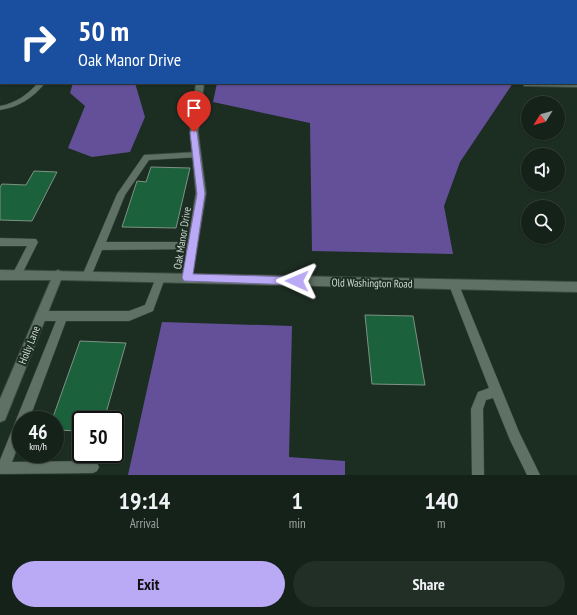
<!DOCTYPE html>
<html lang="en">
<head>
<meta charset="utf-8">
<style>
	body { margin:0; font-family:"PT Sans Narrow",sans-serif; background:#222f27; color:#f1f3f6; height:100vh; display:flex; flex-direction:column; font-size:15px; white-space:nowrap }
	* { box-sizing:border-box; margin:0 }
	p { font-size:13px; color:#9da4a2 }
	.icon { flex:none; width:22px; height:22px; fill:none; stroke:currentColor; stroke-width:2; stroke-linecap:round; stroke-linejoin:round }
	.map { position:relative; height:475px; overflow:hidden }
	.side { display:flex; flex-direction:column; background:#15221a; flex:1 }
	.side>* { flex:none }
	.banner { position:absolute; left:0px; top:0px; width:577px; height:84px; box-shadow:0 1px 3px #0004,0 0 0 1px #343f39; background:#1a4fa0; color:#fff; overflow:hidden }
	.needle { width:26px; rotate:233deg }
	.tools { position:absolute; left:521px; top:96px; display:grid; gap:8px }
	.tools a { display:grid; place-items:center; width:44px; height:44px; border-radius:50%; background:#15221a; box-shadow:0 1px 3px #0004,0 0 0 1px #343f39; font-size:20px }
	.speed { position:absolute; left:12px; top:411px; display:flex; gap:8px; font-size:20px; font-weight:700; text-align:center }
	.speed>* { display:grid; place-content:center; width:52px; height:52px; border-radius:50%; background:#15221a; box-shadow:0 1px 3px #0004,0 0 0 1px #343f39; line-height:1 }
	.speed small { font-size:10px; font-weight:400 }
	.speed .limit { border:2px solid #111; border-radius:6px; background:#fff; color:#111 }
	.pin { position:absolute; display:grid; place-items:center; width:34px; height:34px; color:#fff; margin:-41px -17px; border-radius:50% 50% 50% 0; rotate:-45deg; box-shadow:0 0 4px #0007 }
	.pin .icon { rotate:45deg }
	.me { position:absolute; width:44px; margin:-22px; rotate:271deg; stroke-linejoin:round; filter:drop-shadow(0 0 3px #0008) }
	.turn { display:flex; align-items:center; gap:14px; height:84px; padding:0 12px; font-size:18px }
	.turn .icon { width:52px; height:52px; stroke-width:2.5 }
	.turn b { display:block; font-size:28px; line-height:34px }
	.eta { display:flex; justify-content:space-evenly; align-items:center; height:68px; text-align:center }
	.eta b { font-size:24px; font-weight:600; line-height:28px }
	.action { display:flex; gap:8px; margin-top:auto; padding:8px 12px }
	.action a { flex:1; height:46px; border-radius:24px; background:#baaaf6; color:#111; font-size:16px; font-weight:600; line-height:46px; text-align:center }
	.action a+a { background:#222f27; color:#f1f3f6 }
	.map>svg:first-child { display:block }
	.forest { fill:#635099 }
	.building { fill:#1b613b; stroke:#7e9284 }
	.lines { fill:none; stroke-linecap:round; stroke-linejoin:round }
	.service-casing { stroke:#3b483f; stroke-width:1 }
	.minor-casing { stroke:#3b483f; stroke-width:2 }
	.secondary-casing { stroke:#3b483f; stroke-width:2 }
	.service { fill:#5e7164; fill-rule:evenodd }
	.minor { fill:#5e7164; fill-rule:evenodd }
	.secondary { fill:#5e7164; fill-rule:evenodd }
	.route { fill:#baaaf6; stroke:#796ea0 }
	.labels { text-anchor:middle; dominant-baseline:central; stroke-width:4; stroke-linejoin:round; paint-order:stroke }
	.street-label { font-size:11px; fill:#d1dbd4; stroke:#1c2d22 }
</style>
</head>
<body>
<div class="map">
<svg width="577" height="475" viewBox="0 0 577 475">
	<rect width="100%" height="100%" fill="#1c2d22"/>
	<g class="forest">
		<polygon points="0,0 540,0 1,1 0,5"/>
		<polygon points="73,83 135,83 145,117 130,152 92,157 68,148 85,106 70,93"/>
		<polygon points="217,83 513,83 460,162 444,206 453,254 312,251 310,123 213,102"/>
		<polygon points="162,322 292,326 289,457 345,461 345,475 128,475"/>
	</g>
	<g class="building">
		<polygon points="151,167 190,168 176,228 122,227 137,181 146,182"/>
		<polygon points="34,171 57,172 32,221 0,220 0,187 2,184 26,185"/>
		<polygon points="365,315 413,316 425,385 372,384"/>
		<polygon points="80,341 126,343 104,420 81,420 81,431 55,430 55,420 52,420"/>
	</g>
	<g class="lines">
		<defs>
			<g id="service">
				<polygon points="550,0 556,0 549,1"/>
				<polygon points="0,39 1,39 0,44"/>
				<rect x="0" y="76" width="1" height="4"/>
				<path d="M38 83H45C33 98 19 107 0 110V106C16 103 27 95 38 83Z"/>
				<polygon points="197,152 201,155 200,157 149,160 125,195 106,242 192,242 195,243 197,246 195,249 102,250 90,279 87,280 84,279 82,276 117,194 144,155"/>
				<polygon points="0,238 36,239 38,242 20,278 17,279 14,278 12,275 27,246 0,246"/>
				<polygon points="160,274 163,275 165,278 153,311 129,321 66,321 29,420 21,420 21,439 12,462 93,461 97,463 99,467 97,471 93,473 0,474 0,460 56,321 41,321 37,319 36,316 37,313 41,311 129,311 145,305 157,275"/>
				<polygon points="454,281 457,282 459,285 519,432 540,475 527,475 510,440 493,398 486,400 483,409 484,475 472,475 471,409 478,392 489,388 449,285 451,282"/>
			</g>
			<g id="minor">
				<polygon points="196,83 204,83 198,132 206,193 192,278 191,281 187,283 183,281 182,278 196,193 190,132"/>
				<polygon points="524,83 577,83 577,87 527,86 524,86"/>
				<polygon points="58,270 62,272 63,275 5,420 0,422 0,399 53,275 54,272"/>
			</g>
			<polygon id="secondary" points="0,270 577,282 577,292 58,280 0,280"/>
		</defs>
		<use href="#service" class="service-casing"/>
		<use href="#minor" class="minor-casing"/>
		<use href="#secondary" class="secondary-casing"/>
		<use href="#service" class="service"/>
		<use href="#minor" class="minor"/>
		<use href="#secondary" class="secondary"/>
	</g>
	<polygon class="route" points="194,129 197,132 205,194 193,274 297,277 301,278 302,281 301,284 297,285 184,281 182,278 197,194 190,132"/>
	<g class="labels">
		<g class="street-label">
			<text transform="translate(182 238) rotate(-81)">Oak Manor Drive</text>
			<text transform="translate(372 283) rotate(1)">Old Washington Road</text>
			<text transform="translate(29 345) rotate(-68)">Holly Lane</text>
		</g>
	</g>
</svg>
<div class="tools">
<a><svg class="needle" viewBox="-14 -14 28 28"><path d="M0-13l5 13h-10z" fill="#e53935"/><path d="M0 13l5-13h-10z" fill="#9da4a2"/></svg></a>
<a><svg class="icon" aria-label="sound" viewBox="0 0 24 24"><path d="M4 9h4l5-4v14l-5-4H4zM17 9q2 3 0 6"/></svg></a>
<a><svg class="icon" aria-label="search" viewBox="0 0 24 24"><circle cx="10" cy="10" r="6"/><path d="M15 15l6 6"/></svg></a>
</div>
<div class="speed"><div>46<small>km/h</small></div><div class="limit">50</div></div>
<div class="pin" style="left:194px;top:132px;background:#d93025"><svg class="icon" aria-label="arrive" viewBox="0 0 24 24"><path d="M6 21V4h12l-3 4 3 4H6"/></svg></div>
<svg class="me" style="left:297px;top:281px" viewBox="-20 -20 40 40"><path d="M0-17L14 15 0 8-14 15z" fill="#baaaf6" stroke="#fff" stroke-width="4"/></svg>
<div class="banner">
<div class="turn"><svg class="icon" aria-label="right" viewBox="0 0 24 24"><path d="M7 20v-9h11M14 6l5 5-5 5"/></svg><div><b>50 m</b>Oak Manor Drive</div></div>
</div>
</div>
<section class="side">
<div class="eta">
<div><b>19:14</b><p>Arrival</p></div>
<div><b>1</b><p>min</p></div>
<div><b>140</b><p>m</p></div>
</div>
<div class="action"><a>Exit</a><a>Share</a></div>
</section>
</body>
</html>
